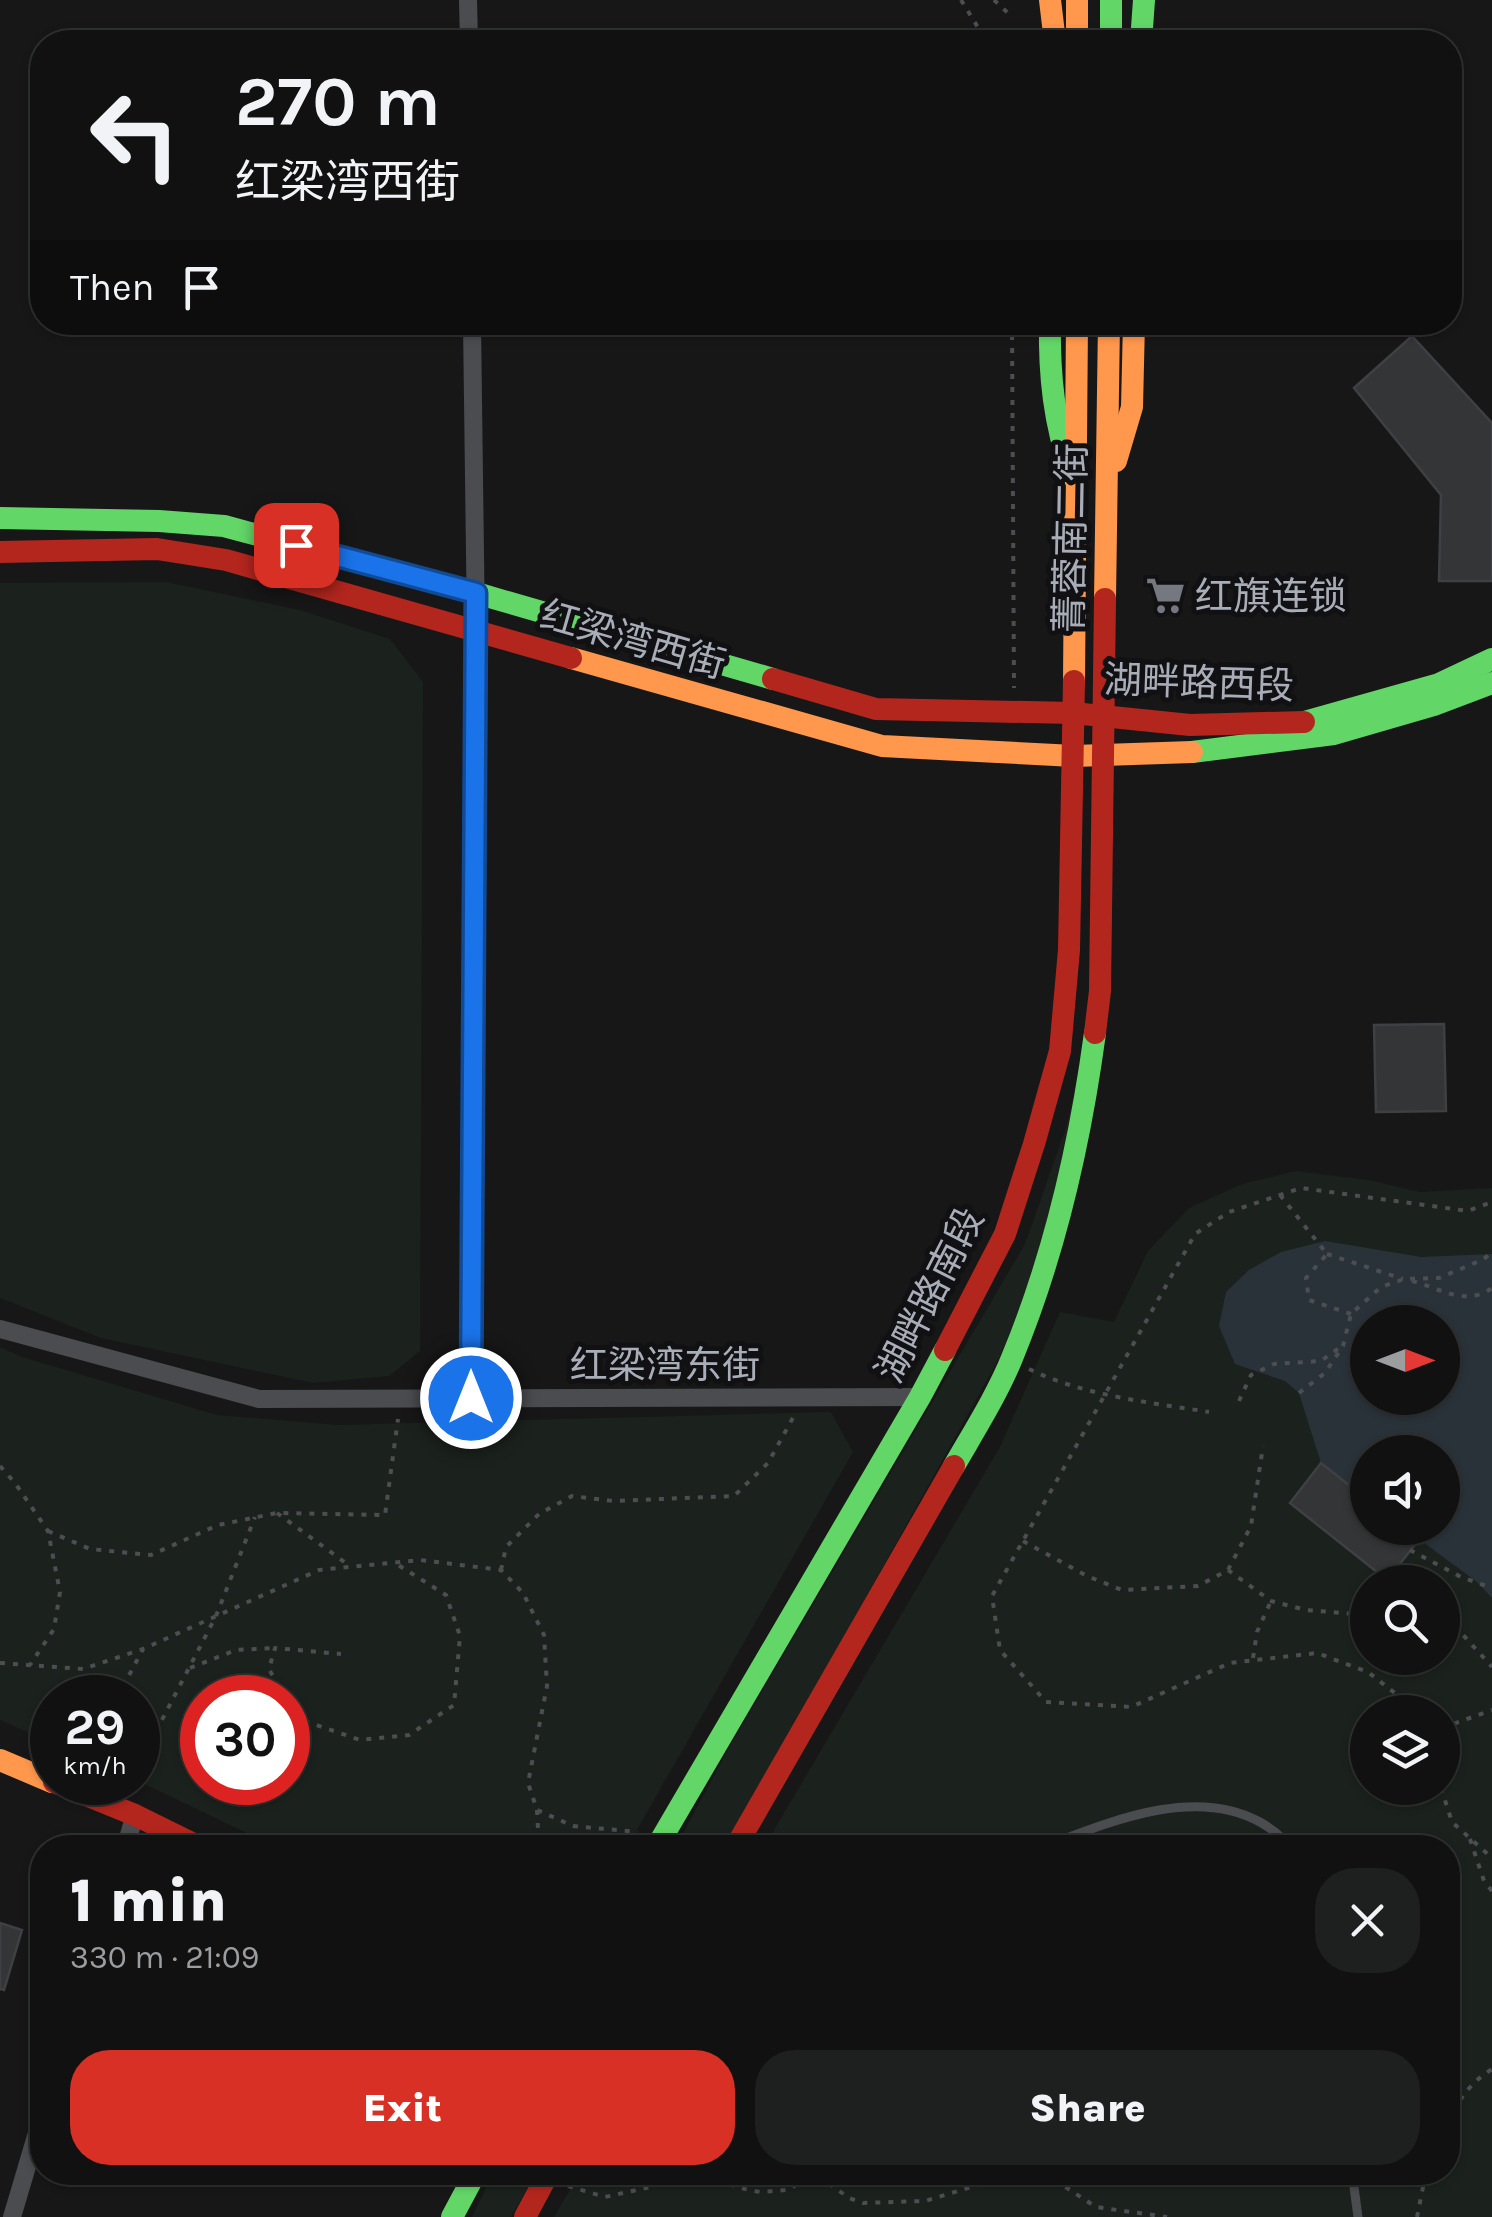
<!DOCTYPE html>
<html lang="en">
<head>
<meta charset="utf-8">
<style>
	body { margin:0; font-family:Karla,"Noto Sans SC",sans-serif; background:#1e1f1f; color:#f1f3f6; height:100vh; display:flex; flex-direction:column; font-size:38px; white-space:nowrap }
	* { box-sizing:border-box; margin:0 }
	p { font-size:32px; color:#9c9d9f }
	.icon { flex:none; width:55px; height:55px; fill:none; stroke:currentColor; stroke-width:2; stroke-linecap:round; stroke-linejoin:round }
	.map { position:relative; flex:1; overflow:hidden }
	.side { position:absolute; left:30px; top:1835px; width:1430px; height:350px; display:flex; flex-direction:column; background:#111; border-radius:40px; box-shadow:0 2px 8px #0004,0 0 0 2px #303131 }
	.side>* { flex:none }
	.hud { position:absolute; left:30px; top:30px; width:1432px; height:305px; border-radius:40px; box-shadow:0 2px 8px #0004,0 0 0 2px #303131; background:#111; color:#f1f3f6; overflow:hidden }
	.needle { width:65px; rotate:90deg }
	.fabs { position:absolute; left:1350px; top:1305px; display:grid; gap:20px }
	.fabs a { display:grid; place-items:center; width:110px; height:110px; border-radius:50%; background:#111; box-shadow:0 2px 8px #0004,0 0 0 2px #303131; font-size:50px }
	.speed { position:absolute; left:30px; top:1675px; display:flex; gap:20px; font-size:50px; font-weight:700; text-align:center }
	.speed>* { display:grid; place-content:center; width:130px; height:130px; border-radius:50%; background:#111; box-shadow:0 2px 8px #0004,0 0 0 2px #303131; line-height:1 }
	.speed small { font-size:25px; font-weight:400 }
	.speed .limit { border:15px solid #d22; background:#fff; color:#111 }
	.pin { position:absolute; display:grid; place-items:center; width:85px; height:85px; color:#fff; margin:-42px; border-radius:20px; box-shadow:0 5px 15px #0006 }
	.me { position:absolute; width:110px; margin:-55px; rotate:0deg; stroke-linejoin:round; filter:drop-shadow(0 0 8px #0008) }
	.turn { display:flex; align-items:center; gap:35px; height:210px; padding:0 40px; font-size:45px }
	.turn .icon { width:130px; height:130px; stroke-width:2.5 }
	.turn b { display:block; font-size:70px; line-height:85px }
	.then { display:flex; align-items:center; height:95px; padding:0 40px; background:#0003; gap:20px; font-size:38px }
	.round { display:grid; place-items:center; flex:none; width:105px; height:105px; border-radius:40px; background:#1e1f1f }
	.headline { display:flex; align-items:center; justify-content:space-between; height:170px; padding:0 40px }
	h1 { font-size:60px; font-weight:800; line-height:75px }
	.cta { display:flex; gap:20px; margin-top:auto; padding:20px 40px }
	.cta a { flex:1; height:115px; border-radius:40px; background:#d93025; color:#fff; font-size:40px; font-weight:800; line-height:115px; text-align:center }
	.cta a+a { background:#1e1f1f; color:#f1f3f6 }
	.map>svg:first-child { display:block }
	.green { fill:#1b211c; fill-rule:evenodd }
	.water { fill:#2a3239; fill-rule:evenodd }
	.building { fill:#343537; stroke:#3f4043; stroke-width:2.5 }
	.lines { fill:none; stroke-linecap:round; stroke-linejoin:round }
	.path { stroke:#4d4e52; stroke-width:4; stroke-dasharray:5 8; stroke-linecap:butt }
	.lane { stroke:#4b4c50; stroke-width:9 }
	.street { stroke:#4b4c50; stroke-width:18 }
	.fast { stroke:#63d668; stroke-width:22 }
	.slow { stroke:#ff974d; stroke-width:22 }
	.jam { stroke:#b3261e; stroke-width:22 }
	.route-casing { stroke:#114b97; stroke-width:25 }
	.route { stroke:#1a73e8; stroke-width:18 }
	.labels { text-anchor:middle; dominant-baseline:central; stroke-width:10; stroke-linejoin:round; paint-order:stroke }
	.street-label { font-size:38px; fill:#a8adb8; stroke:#111113 }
	.poi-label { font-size:38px; fill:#a8adb8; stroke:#111113; text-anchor:start }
</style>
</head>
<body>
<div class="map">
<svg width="1492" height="2217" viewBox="0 0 1492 2217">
	<rect width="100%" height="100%" fill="#171717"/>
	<g class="green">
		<polygon points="166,582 300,610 390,639 423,682 420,1351 389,1376 313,1383 101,1338 0,1298 0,583"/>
		<polygon points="1091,1014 1075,1128 1047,1233 1006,1346 727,1847 675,1848 731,1744 1025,1244 1067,1125"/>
		<path d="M1296 1171 1369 1180 1420 1192 1492 1188V2217H554L580 2173 1448 2172V1848L764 1847 1000 1447 1060 1312 1114 1322 1148 1251 1189 1208 1242 1184ZM1368 1322H1442V1398H1368ZM1368 1452H1442V1528H1368ZM1368 1582H1442V1658H1368ZM1368 1712H1442V1788H1368Z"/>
		<path d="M0 1347 22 1357 217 1415 337 1425 831 1412 853 1452 627 1847H276L138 1781V1698H52V1743L0 1720ZM202 1698H288V1782H202Z"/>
		<polygon points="493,2173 536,2173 511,2217 472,2217"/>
	</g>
	<path class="water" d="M1325 1241 1421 1257 1492 1254V1598L1477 1582 1404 1528H1442V1452H1368L1367 1500 1321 1463 1299 1393 1285 1381 1235 1364 1219 1326 1226 1292 1249 1270 1281 1252ZM1368 1322H1442V1398H1368Z"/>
	<g class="building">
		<polygon points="1412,336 1492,423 1492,581 1439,581 1441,495 1354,388"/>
		<polygon points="1444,1024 1446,1111 1376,1112 1374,1025"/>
		<polygon points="1321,1463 1368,1500 1368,1528 1402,1528 1418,1541 1387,1580 1290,1503"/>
		<polygon points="0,1923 22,1930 4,1990 0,1989"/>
	</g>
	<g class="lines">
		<g class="path">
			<polyline points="961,0 987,42"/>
			<polyline points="994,0 1009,14"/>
			<polyline points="1012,322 1014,688"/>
			<polyline points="1280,1195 1327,1254 1306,1278 1309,1300 1351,1314"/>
			<polyline points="1327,1254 1403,1279"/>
			<path d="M1412 1281C1440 1288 1465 1307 1492 1288"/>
			<path d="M1029 1369C1085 1396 1148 1402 1209 1412"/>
			<polyline points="1299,1393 1325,1373 1343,1346 1351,1314 1381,1287 1404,1279 1439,1278 1484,1259 1492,1252"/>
			<polyline points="1239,1401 1251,1375 1274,1364 1321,1361 1339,1348"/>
			<polyline points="0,1466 15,1483 48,1531 60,1592 54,1629 30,1665"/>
			<polyline points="277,1513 350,1566"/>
			<polyline points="48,1531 90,1549 151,1555 218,1525 277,1513 385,1515 398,1419"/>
			<polyline points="1023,1541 1087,1576 1122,1590 1198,1586 1228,1570 1251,1526 1263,1446"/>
			<polyline points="1410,1550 1461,1577 1492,1588"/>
			<polyline points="501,1570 506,1547 539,1514 572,1496 613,1501 734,1496 768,1463 795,1414"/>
			<polyline points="1228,1570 1271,1601 1306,1610 1368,1615"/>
			<polyline points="1442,1623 1455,1626 1492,1667"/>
			<polyline points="1253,1658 1257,1632 1271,1601"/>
			<polyline points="0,1663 83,1669 143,1649 319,1570 420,1560 501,1570 523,1593 544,1635 547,1686 528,1783 537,1810 573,1826 638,1832"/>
			<polyline points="190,1668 236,1650 275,1648"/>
			<polyline points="117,1698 143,1649"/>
			<polyline points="285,1698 269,1669 275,1648 341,1654"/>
			<polyline points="288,1703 296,1718 360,1740 409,1735 454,1705 460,1636 446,1595 395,1563"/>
			<polyline points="1411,1712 1405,1701 1368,1672 1317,1653 1230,1663 1131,1707 1046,1702 1000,1650 992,1596 1195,1234 1229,1212 1301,1188 1468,1211 1492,1202"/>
			<polyline points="1442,1728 1492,1710"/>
			<polyline points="138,1766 216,1616 255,1517"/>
			<polyline points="1441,1788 1452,1822 1492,1858"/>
			<polyline points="537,1810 539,1848"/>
			<polyline points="1470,1839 1484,1881 1492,1891"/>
			<path d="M1448 2123C1459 2099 1469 2084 1492 2069"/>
			<polyline points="568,2186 605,2197 655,2186 680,2174 703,2174 740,2188 760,2192 787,2190 807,2179 827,2182 849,2198 863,2203 925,2201 981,2184 1027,2176 1064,2186 1096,2207 1167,2217"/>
			<polyline points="1417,2217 1426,2172"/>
		</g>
		<g class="lane">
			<path d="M1040 1848C1107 1823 1193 1785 1260 1822 1272 1829 1284 1837 1290 1848"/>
			<polyline points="1352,2172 1358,2217"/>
		</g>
		<g class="street">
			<polyline points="468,0 469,42"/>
			<polyline points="0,1329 259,1399 920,1397"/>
			<polyline points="471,1398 476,631 472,322"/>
			<polyline points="125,1848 135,1815"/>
			<polyline points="12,2217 42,2116"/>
		</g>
		<g class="fast">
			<polyline points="1111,0 1111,42"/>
			<polyline points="1141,42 1144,0"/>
			<path d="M1050 322C1049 375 1054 424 1072 474"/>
			<polyline points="0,518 159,521 224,526 476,593 773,679"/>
			<polyline points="1304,722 1439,684 1492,659"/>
			<polyline points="1192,752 1334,734 1434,705 1492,683"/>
			<path d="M954 1466C974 1431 997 1395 1012 1358 1055 1254 1080 1144 1095 1033"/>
			<polyline points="656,1848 920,1397 945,1350"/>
			<polyline points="452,2217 476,2172"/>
		</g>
		<g class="slow">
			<polyline points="1050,0 1055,42"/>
			<polyline points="1077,0 1077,42"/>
			<polyline points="1116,461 1132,407 1134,322"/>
			<polyline points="1105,599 1109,322"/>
			<polyline points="571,658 882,746 1074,756 1192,752"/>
			<polyline points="1074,681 1077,322"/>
			<polyline points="0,1760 52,1782"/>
		</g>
		<g class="jam">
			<polyline points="0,552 157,549 226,560 571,658"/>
			<polyline points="773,679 876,709 1073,713 1190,725 1304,722"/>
			<polyline points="1095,1033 1100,991 1105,599"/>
			<polyline points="945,1350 1005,1234 1034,1144 1060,1051 1069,950 1074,681"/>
			<polyline points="54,1782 135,1815 202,1848"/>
			<polyline points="735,1848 954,1466"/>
			<polyline points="525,2217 549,2172"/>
		</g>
	</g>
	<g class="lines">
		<defs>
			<polyline id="route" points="296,545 476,593 471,1398"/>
		</defs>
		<use href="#route" class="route-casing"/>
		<use href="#route" class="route"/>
	</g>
	<defs>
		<symbol id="supermarket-bare" viewBox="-9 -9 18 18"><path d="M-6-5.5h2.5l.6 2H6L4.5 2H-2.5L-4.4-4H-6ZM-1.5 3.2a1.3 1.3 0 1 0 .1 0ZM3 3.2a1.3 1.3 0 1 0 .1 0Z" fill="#757880" stroke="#111113" stroke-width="2.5" paint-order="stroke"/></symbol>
	</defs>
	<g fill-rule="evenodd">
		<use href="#supermarket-bare" x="1138" y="568" width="55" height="55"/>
	</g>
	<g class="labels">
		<g class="street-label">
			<text transform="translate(1071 538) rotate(-89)">菁蓉南二街</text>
			<text transform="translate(633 640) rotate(16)">红梁湾西街</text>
			<text transform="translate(1199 683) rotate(2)">湖畔路西段</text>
			<text transform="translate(930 1295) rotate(-63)">湖畔路南段</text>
			<text x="665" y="1365">红梁湾东街</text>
		</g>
		<g class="poi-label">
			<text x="1195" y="596">红旗连锁</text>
		</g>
	</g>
</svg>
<div class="fabs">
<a><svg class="needle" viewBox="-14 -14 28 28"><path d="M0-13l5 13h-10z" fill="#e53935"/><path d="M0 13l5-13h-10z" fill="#9c9d9f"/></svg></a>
<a><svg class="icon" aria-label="sound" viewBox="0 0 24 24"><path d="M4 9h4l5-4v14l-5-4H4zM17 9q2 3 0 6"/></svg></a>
<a><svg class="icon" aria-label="search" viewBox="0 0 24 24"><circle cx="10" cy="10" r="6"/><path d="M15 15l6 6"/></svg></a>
<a><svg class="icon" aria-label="layers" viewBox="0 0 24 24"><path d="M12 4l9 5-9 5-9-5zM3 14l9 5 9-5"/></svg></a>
</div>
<div class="speed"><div>29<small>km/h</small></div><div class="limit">30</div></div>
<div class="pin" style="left:296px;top:545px;background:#d93025"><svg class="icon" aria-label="arrive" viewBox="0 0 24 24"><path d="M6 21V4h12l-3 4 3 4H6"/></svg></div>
<svg class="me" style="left:471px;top:1398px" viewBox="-20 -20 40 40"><circle r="17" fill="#1a73e8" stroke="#fff" stroke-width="3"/><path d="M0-11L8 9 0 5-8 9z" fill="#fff"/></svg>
<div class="hud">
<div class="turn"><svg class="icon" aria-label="left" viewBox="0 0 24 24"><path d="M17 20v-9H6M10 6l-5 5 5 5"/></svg><div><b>270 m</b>红梁湾西街</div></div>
<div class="then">Then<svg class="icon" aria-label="arrive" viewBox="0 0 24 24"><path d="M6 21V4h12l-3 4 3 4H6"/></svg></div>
</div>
<section class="side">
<div class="headline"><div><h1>1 min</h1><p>330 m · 21:09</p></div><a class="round"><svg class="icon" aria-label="close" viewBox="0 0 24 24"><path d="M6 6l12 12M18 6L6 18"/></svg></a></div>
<div class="cta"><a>Exit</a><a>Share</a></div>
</section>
</div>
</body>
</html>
